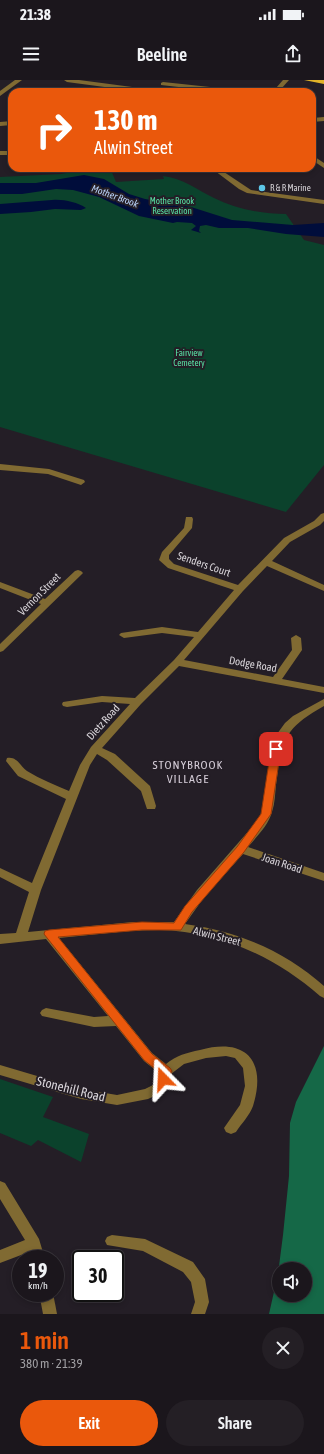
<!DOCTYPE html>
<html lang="en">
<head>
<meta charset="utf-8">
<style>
	body { margin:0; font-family:"Asap Condensed",sans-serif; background:#241f25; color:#f1f3f6; height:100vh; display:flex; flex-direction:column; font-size:15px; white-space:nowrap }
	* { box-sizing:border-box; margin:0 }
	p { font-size:13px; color:#a09fa3 }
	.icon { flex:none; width:22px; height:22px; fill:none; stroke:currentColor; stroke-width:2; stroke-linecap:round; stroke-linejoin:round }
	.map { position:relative; height:1234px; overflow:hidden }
	.sheet { display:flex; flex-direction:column; background:#1b161c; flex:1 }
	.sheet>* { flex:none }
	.hud { position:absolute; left:8px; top:8px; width:308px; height:84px; border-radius:12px; box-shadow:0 2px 6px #0003,0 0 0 1px #39353b; background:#ea580c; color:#fff; overflow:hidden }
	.fabs { position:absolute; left:272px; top:1182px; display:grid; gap:8px }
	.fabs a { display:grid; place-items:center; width:40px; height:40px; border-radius:50%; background:#1b161c; box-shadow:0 2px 6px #0003,0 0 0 1px #39353b; font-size:20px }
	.speed { position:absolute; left:12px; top:1170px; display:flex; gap:8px; font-size:20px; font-weight:700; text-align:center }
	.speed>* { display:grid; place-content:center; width:52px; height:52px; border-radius:50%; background:#1b161c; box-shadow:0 2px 6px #0003,0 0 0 1px #39353b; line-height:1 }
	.speed small { font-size:10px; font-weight:400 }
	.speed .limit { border:2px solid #111; border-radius:6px; background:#fff; color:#111 }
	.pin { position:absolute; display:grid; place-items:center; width:34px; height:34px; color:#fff; margin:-17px; border-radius:8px; box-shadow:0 2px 6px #0006 }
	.me { position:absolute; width:44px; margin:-22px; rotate:339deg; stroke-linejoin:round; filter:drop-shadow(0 0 3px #0008) }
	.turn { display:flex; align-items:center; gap:14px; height:84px; padding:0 20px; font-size:18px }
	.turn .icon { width:52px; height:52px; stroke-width:2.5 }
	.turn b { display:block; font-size:28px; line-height:34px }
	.round { display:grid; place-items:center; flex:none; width:42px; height:42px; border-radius:21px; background:#241f25 }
	.headline { display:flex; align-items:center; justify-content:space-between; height:68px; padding:0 20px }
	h1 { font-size:24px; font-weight:600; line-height:30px; color:#ea580c }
	.primary-button { display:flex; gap:8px; margin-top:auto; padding:8px 20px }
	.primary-button a { flex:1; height:46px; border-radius:24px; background:#ea580c; color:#fff; font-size:16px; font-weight:600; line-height:46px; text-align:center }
	.primary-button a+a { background:#241f25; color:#f1f3f6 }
	.status { display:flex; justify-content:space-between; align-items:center; height:28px; padding:0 20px; background:#1b161c; direction:ltr }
	.status svg { height:11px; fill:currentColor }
	header { display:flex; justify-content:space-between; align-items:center; height:52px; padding:0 20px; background:#1b161c; font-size:18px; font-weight:600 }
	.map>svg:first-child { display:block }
	.green { fill:#0b422c }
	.forest { fill:#156847; fill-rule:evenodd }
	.water { fill:#000d3b }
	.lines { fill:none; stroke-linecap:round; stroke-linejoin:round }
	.minor { fill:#806a32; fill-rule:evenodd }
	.major { fill:#e2b329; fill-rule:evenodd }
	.route { fill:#ea580c; stroke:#983908 }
	.poi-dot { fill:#5dc7e8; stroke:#241e26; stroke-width:1.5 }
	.labels { text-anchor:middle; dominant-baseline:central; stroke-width:4; stroke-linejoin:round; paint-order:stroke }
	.far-poi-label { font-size:9px; fill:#d8d4d9; stroke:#241e26; text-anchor:start }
	.far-park-label { font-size:9px; fill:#58e0a4; stroke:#241e26 }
	.far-water-label { font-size:10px; font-style:italic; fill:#bad2f8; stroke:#241e26 }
	.street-label { font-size:11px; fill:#d8d4d9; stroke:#241e26 }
	.neighbourhood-label { font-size:12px; letter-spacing:1px; fill:#d3cbd6; stroke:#241e26 }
	.near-street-label { font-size:13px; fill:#d8d4d9; stroke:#241e26 }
</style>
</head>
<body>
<div class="status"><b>21:38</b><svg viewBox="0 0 49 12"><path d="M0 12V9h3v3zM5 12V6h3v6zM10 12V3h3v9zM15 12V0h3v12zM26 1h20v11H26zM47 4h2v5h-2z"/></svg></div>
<header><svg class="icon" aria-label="menu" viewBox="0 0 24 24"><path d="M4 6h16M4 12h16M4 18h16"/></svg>Beeline<svg class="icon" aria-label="share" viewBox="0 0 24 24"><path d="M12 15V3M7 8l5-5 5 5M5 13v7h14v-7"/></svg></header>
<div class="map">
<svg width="324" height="1234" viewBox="0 0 324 1234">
	<rect width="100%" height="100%" fill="#241e26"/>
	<g class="green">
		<path d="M77 88H90L91 91 111 90 116 102 164 99 163 96C183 98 197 110 214 118 236 129 262 134 286 134L304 160 324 165V385L286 432 0 347V97L61 94 78 91Z"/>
		<polygon points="0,999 53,1017 43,1037 89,1054 81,1082 38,1060 31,1066 0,1053"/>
	</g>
	<path class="forest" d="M324 966V1234H269L278 1194 283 1155 289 1096 290 1043 296 1022ZM279 1189H305V1215H279Z"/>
	<g class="water">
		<polygon points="84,95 104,99 129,114 145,119 191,127 232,140 293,145 324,143 324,157 286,154 248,148 219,148 206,145 200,146 199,151 201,153 191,150 196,146 192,143 177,142 173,143 139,136 99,117 73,110 56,109 22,114 0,114 0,103 36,103"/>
		<path d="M52 120C63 119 77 122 86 128L81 130 55 129 31 132 0 134V124Z"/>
	</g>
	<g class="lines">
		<g class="minor">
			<polygon points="15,0 22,0 0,16 0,11"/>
			<polygon points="64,0 79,0 155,10 158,12 142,12 67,2"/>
			<polygon points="283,0 289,0 281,9 277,9 276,8"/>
			<polygon points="163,2 229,9 232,11 222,12 161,5 161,3"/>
			<polygon points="324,37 324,41 312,42 312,38"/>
			<polygon points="12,41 12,45 0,46 0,42"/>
			<rect x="0" y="71" width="12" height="4"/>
			<polygon points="312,75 324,83 324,88 312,80"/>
			<polygon points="211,88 218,88 251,110 324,120 324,124 247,113 239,109"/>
			<polygon points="0,384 49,389 84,400 85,402 81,405 48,394 0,390"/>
			<path d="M324 433V441L320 445 290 462 272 481 324 505V511L267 486 243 511 184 580 273 597 292 570 291 558 296 555 301 558 302 570 282 599 324 607V613L179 586 141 624 102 668 115 674 150 706 156 726 155 729H147L141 711 107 680 97 674 90 685 41 810 28 852 133 842H174L197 810 259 739 264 724 270 674 277 654 285 643 293 636 324 619V626C283 649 282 660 276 705 275 714 275 723 272 732 268 746 257 756 248 767L324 793V801L243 774 205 816 185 844C237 851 285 871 324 906V918L320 916C275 877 220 851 159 850 126 850 92 855 59 858L152 973 166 984C177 975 186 973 200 970 246 957 267 981 253 1026 250 1035 241 1044 236 1052L231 1054 226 1052 224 1048 240 1025 245 1006 243 988 235 978 226 976 206 978 184 984 171 994 165 1011 148 1019 117 1025 81 1019 0 995V985L81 1009 117 1015 145 1009 155 1004 159 993 144 981 116 946 94 947 42 936 40 933 42 930 46 928 94 937 108 936 46 859 0 864V854L16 853 29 812 0 797V788L32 803 66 719 18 696 6 681 7 678C17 676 20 686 27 691 40 699 55 705 69 711L80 685 91 667 130 624 102 622 67 627 63 626 62 624 63 622 102 616 135 618 174 580 194 557 162 553 124 558 119 555 121 553 162 547 198 552 234 510 168 488 159 480 162 472 184 448 186 437H192L193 439 192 448 169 475V479L174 484 238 505 284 458 314 441 321 434Z"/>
			<polygon points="78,490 81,491 83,493 81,495 3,571 0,572 0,564 41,524 0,508 0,502 45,519 75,491"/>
			<polygon points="0,1101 5,1103 39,1159 45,1179 31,1179 29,1172 0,1183 0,1170 25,1160 0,1119"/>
			<polygon points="112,1155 145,1159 193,1182 205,1199 209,1222 205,1234 191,1234 195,1222 191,1202 183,1192 143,1171 107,1165 105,1161 107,1157"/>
			<polygon points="39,1213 53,1213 57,1234 43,1234"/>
		</g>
		<polygon class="major" points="304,0 324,0 324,4"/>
	</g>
	<polygon class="route" points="276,666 281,669 271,734 244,772 192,832 181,850 142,850 58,857 152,974 170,988 172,991 167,1003 163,1004 159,1003 157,999 160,993 144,980 44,854 45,851 49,850 142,842 174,843 185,826 237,767 261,734 271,669"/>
	<circle class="poi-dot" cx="262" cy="108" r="4"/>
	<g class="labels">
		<g class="far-poi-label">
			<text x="270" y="108">R &amp; R Marine</text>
		</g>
		<g class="far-park-label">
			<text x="172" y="121">Mother Brook<tspan x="172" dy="10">Reservation</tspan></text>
			<text x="189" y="273">Fairview<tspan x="189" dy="10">Cemetery</tspan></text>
		</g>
		<g class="far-water-label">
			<text transform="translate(115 116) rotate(20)">Mother Brook</text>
		</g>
		<g class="street-label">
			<text transform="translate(204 484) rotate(19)">Senders Court</text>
			<text transform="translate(39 514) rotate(-45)">Vernon Street</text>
			<text transform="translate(253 584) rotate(10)">Dodge Road</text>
			<text transform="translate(103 642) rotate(-48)">Dietz Road</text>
			<text transform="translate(282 783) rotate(18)">Joan Road</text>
			<text transform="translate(217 856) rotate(14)">Alwin Street</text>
		</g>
		<g class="neighbourhood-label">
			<text x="188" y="685">STONYBROOK<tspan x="188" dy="14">VILLAGE</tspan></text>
		</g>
		<g class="near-street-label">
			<text transform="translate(71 1009) rotate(14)">Stonehill Road</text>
		</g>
	</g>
</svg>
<div class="fabs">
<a><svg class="icon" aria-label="sound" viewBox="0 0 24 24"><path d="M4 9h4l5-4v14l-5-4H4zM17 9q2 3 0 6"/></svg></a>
</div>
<div class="speed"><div>19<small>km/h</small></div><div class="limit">30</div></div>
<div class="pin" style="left:276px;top:669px;background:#d93025"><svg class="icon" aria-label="arrive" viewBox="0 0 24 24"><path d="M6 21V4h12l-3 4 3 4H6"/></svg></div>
<svg class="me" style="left:163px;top:999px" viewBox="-20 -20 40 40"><path d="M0-17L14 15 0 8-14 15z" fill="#ea580c" stroke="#fff" stroke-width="4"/></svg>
<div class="hud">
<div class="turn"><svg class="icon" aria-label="right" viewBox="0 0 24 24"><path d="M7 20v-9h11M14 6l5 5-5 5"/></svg><div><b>130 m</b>Alwin Street</div></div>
</div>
</div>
<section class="sheet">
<div class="headline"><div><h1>1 min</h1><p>380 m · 21:39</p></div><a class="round"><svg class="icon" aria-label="close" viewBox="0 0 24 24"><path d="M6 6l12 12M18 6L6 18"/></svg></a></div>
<div class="primary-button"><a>Exit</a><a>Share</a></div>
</section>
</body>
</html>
